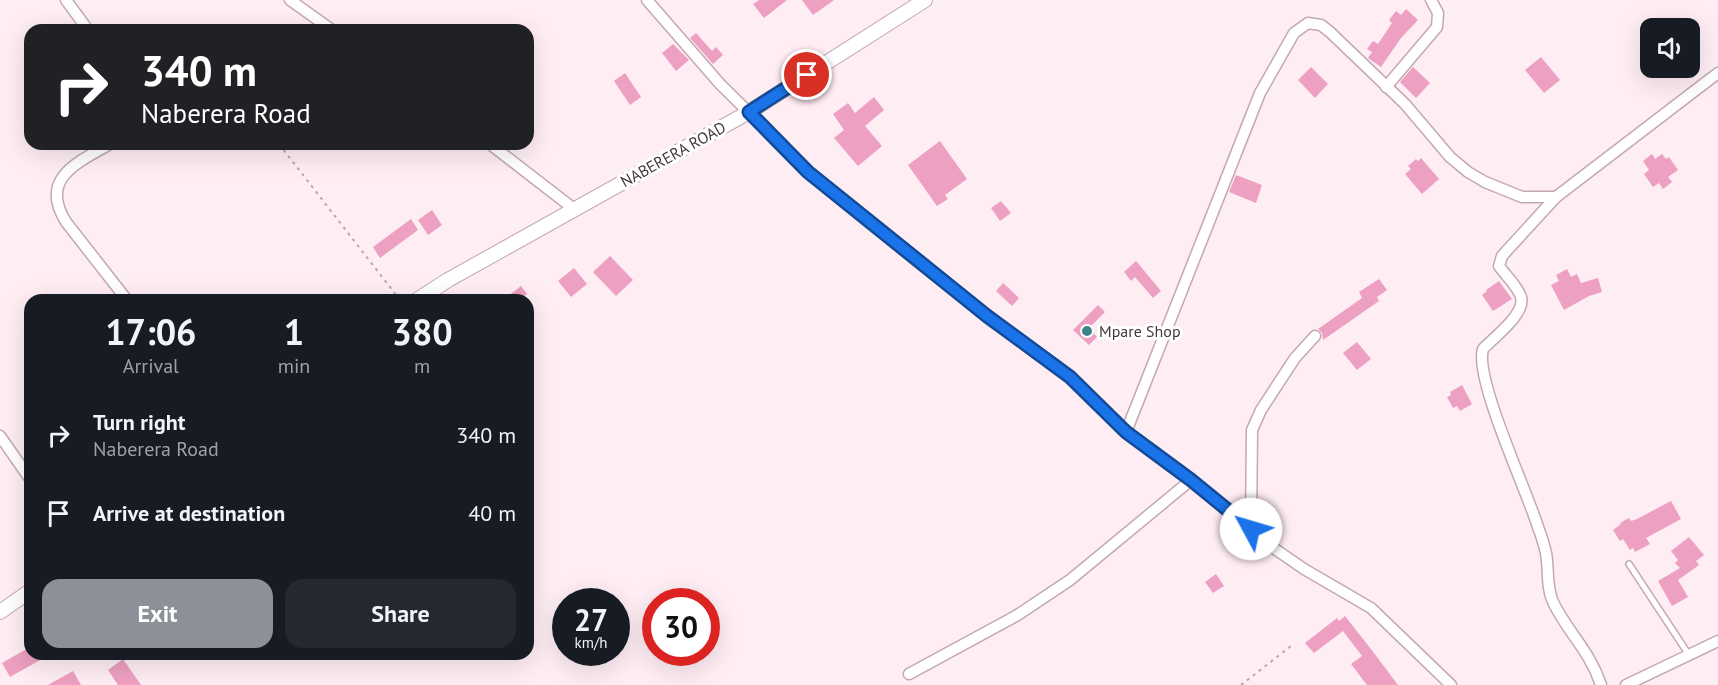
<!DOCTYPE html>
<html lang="en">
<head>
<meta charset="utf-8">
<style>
	body { margin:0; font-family:"PT Sans",sans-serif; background:#242831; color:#f1f3f6; height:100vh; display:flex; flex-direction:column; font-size:22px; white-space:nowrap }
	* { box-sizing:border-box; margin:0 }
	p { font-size:20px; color:#9ea1a6 }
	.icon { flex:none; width:33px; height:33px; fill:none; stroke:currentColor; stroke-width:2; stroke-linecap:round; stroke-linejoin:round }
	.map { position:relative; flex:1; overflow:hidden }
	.side { position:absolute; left:24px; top:294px; width:510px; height:366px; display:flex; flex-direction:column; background:#171b24; border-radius:18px; box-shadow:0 6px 24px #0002 }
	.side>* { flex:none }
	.top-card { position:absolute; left:24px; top:24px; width:510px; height:126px; border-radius:18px; box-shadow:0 6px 24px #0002; background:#202124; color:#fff; overflow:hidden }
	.buttons { position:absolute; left:1640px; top:18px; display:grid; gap:12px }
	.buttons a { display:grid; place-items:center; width:60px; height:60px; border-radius:12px; background:#171b24; box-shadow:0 6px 24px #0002; font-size:30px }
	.speed { position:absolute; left:552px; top:588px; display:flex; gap:12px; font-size:30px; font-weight:700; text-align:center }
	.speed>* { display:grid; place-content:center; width:78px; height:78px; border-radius:50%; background:#171b24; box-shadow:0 6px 24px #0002; line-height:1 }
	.speed small { font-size:15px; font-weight:400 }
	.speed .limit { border:9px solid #d22; background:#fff; color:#111 }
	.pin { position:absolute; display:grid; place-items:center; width:51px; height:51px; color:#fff; margin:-26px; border:3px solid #fff; border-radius:50%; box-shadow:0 2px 6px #0007 }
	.me { position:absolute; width:66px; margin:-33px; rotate:309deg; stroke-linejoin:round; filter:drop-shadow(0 0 4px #0008) }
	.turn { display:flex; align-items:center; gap:21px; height:126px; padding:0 18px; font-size:27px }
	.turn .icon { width:78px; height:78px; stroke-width:2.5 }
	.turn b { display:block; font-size:42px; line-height:51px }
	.eta { display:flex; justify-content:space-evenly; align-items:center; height:102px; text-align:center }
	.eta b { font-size:36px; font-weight:600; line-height:42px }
	.action { display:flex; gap:12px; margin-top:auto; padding:12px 18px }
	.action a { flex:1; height:69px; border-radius:18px; background:#8c9099; color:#fff; font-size:24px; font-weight:600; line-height:69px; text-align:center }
	.action a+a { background:#242831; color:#f1f3f6 }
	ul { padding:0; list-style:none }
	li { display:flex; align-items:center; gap:18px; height:78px; padding:0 18px }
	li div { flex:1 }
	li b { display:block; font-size:22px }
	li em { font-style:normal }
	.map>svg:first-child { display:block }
	.building { fill:#eda0c1 }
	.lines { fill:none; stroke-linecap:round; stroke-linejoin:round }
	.service-casing { stroke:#c3a8b3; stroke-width:8 }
	.minor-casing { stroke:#c3a8b3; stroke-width:13 }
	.tertiary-casing { stroke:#c3a8b3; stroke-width:16 }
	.path { stroke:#b7a8ae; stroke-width:2; stroke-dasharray:3 4.5; stroke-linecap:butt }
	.service { stroke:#fff; stroke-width:5 }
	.minor { stroke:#fff; stroke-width:10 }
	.tertiary { stroke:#fff; stroke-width:14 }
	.route-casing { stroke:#114b97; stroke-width:15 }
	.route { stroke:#1a73e8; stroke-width:10 }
	.poi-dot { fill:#3c848a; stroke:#fff; stroke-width:2 }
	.labels { text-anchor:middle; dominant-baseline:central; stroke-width:6; stroke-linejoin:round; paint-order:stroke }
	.street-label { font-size:16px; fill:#43383c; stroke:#fff }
	.poi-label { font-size:16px; fill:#43383c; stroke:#fff; text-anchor:start }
</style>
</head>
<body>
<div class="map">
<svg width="1718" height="685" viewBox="0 0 1718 685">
	<rect width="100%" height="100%" fill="#ffedf4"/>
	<g class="building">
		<polygon points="759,0 787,0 764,18 753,4"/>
		<polygon points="802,0 834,0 813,15"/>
		<polygon points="1406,9 1418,20 1401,38 1381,67 1368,58 1372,52 1367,49 1373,41 1378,44 1392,23 1389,20 1396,11 1401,15"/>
		<polygon points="696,33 712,51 716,47 723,55 713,64 690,38"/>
		<polygon points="673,44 689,60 676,71 662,53"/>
		<polygon points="1541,57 1560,80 1544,93 1525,70"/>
		<polygon points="1311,67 1328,84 1315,98 1298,80"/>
		<polygon points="1413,67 1430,83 1416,98 1400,82"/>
		<polygon points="625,73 641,97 630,105 614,81"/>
		<polygon points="874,97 884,110 865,126 882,146 858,166 834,138 844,130 833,114 848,103 855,113"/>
		<polygon points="940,141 967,179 945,195 948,199 937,206 908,165"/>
		<polygon points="1652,154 1655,159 1662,154 1666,159 1669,157 1678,170 1668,177 1672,182 1663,189 1659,183 1653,187 1644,174 1649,170 1643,161"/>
		<polygon points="1421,158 1439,179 1422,194 1405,174 1411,169 1408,166 1416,159 1418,161"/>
		<polygon points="1236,175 1262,185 1256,203 1229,192"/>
		<polygon points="1001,201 1011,213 1000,221 991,208"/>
		<polygon points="432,210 442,225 428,235 418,220"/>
		<polygon points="411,219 418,230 380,258 373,247"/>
		<polygon points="610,256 633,280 616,296 593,272"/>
		<polygon points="1136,261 1161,291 1153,298 1135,277 1131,281 1124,272"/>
		<polygon points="574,268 587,284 571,297 558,281"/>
		<polygon points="1567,269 1571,277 1577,274 1581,283 1598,278 1602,292 1589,296 1564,310 1551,285 1559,281 1556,275"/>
		<polygon points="1379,279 1387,290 1377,297 1379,301 1323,340 1322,333 1318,329 1362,298 1359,292"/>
		<polygon points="1499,281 1512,299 1493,311 1482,295 1487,291 1486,290"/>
		<polygon points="1003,283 1019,298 1012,306 996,291"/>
		<polygon points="521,286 527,294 520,300 503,300"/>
		<polygon points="1098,305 1105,312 1089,328 1097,337 1089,345 1073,330"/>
		<polygon points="1357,342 1371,359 1357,370 1343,353"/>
		<polygon points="1462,385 1472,404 1460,411 1457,406 1453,408 1447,397 1451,395 1450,392"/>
		<polygon points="1671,501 1681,519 1646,538 1650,544 1635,552 1633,548 1630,550 1623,539 1620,541 1613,530 1621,524 1620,523 1629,518 1631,521 1637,519"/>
		<polygon points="1689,537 1704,555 1696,561 1699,565 1678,580 1688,597 1672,606 1658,581 1680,568 1675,563 1678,560 1671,551"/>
		<polygon points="1216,574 1224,586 1213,593 1205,582"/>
		<polygon points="1345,616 1374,653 1398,685 1367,685 1351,664 1362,656 1343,631 1314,653 1305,643 1337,618 1339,621"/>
		<polygon points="30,647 30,654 51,654 10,677 2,663"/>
		<polygon points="123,659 141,685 118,685 108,670"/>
		<polygon points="73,671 81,685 48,685"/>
	</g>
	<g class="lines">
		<defs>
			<polyline id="service" points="1629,564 1689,655"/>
			<g id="minor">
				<polyline points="66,0 88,30"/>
				<polyline points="290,0 332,30"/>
				<polyline points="647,0 720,84 809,172 987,316 1070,377 1126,432 1191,480 1275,549 1304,569 1371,608 1451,685"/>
				<polyline points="1386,87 1437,27 1438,13 1431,0"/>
				<path d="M110 144C76 163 39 179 66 222L127 300"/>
				<polyline points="490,144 574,209"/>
				<polyline points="1126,432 1260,93 1294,33 1308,23 1321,25 1330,32 1405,104 1450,157 1468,172 1485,182 1522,197 1556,197"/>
				<polyline points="0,436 30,479"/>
				<polyline points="1251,529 1252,430 1261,410 1295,358 1315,336"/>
				<polyline points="909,674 1016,616 1070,580 1191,480"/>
				<path d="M1601 685C1590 651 1568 633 1553 602 1546 587 1549 569 1546 553 1544 544 1541 535 1538 527 1527 491 1474 378 1483 349 1493 338 1526 314 1521 297 1517 285 1506 276 1499 266L1502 256 1556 197 1718 73"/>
				<polyline points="1626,685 1718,641"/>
			</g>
			<g id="tertiary">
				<polyline points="417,300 448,280 749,112 925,0"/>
				<polyline points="0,612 30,591"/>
			</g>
		</defs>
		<use href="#service" class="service-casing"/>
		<use href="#minor" class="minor-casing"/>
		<use href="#tertiary" class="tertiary-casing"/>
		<g class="path">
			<polyline points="279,144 400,300"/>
			<polyline points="1241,685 1291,646"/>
		</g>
		<use href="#service" class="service"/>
		<use href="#minor" class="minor"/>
		<use href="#tertiary" class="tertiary"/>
	</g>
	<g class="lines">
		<defs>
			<polyline id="route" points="807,75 749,112 808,172 987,316 1070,377 1126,432 1191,480 1251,529"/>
		</defs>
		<use href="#route" class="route-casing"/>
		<use href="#route" class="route"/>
	</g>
	<circle class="poi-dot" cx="1087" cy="331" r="6"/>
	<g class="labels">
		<g class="street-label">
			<text transform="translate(673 154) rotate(-29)">NABERERA ROAD</text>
		</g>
		<g class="poi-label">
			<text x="1099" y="331">Mpare Shop</text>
		</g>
	</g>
</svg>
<div class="buttons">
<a><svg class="icon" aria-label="sound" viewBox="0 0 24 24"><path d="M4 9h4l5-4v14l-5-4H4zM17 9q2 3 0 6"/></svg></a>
</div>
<div class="speed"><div>27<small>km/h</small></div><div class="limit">30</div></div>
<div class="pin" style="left:807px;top:75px;background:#d93025"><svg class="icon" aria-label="arrive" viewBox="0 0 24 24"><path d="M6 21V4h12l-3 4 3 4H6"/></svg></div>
<svg class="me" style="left:1251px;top:529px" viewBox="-20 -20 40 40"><circle r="19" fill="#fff"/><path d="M0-13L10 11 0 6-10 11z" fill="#1a73e8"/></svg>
<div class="top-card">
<div class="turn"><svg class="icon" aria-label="right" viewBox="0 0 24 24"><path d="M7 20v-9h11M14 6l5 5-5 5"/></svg><div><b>340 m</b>Naberera Road</div></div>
</div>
<section class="side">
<div class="eta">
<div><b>17:06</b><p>Arrival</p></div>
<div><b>1</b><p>min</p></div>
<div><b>380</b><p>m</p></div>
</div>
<ul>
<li><svg class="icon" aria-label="right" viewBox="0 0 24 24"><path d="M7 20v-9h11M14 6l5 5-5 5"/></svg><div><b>Turn right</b><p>Naberera Road</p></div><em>340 m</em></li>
<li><svg class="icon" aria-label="arrive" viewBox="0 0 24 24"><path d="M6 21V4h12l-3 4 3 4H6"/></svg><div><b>Arrive at destination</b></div><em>40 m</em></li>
</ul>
<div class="action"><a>Exit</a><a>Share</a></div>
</section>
</div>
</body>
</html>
